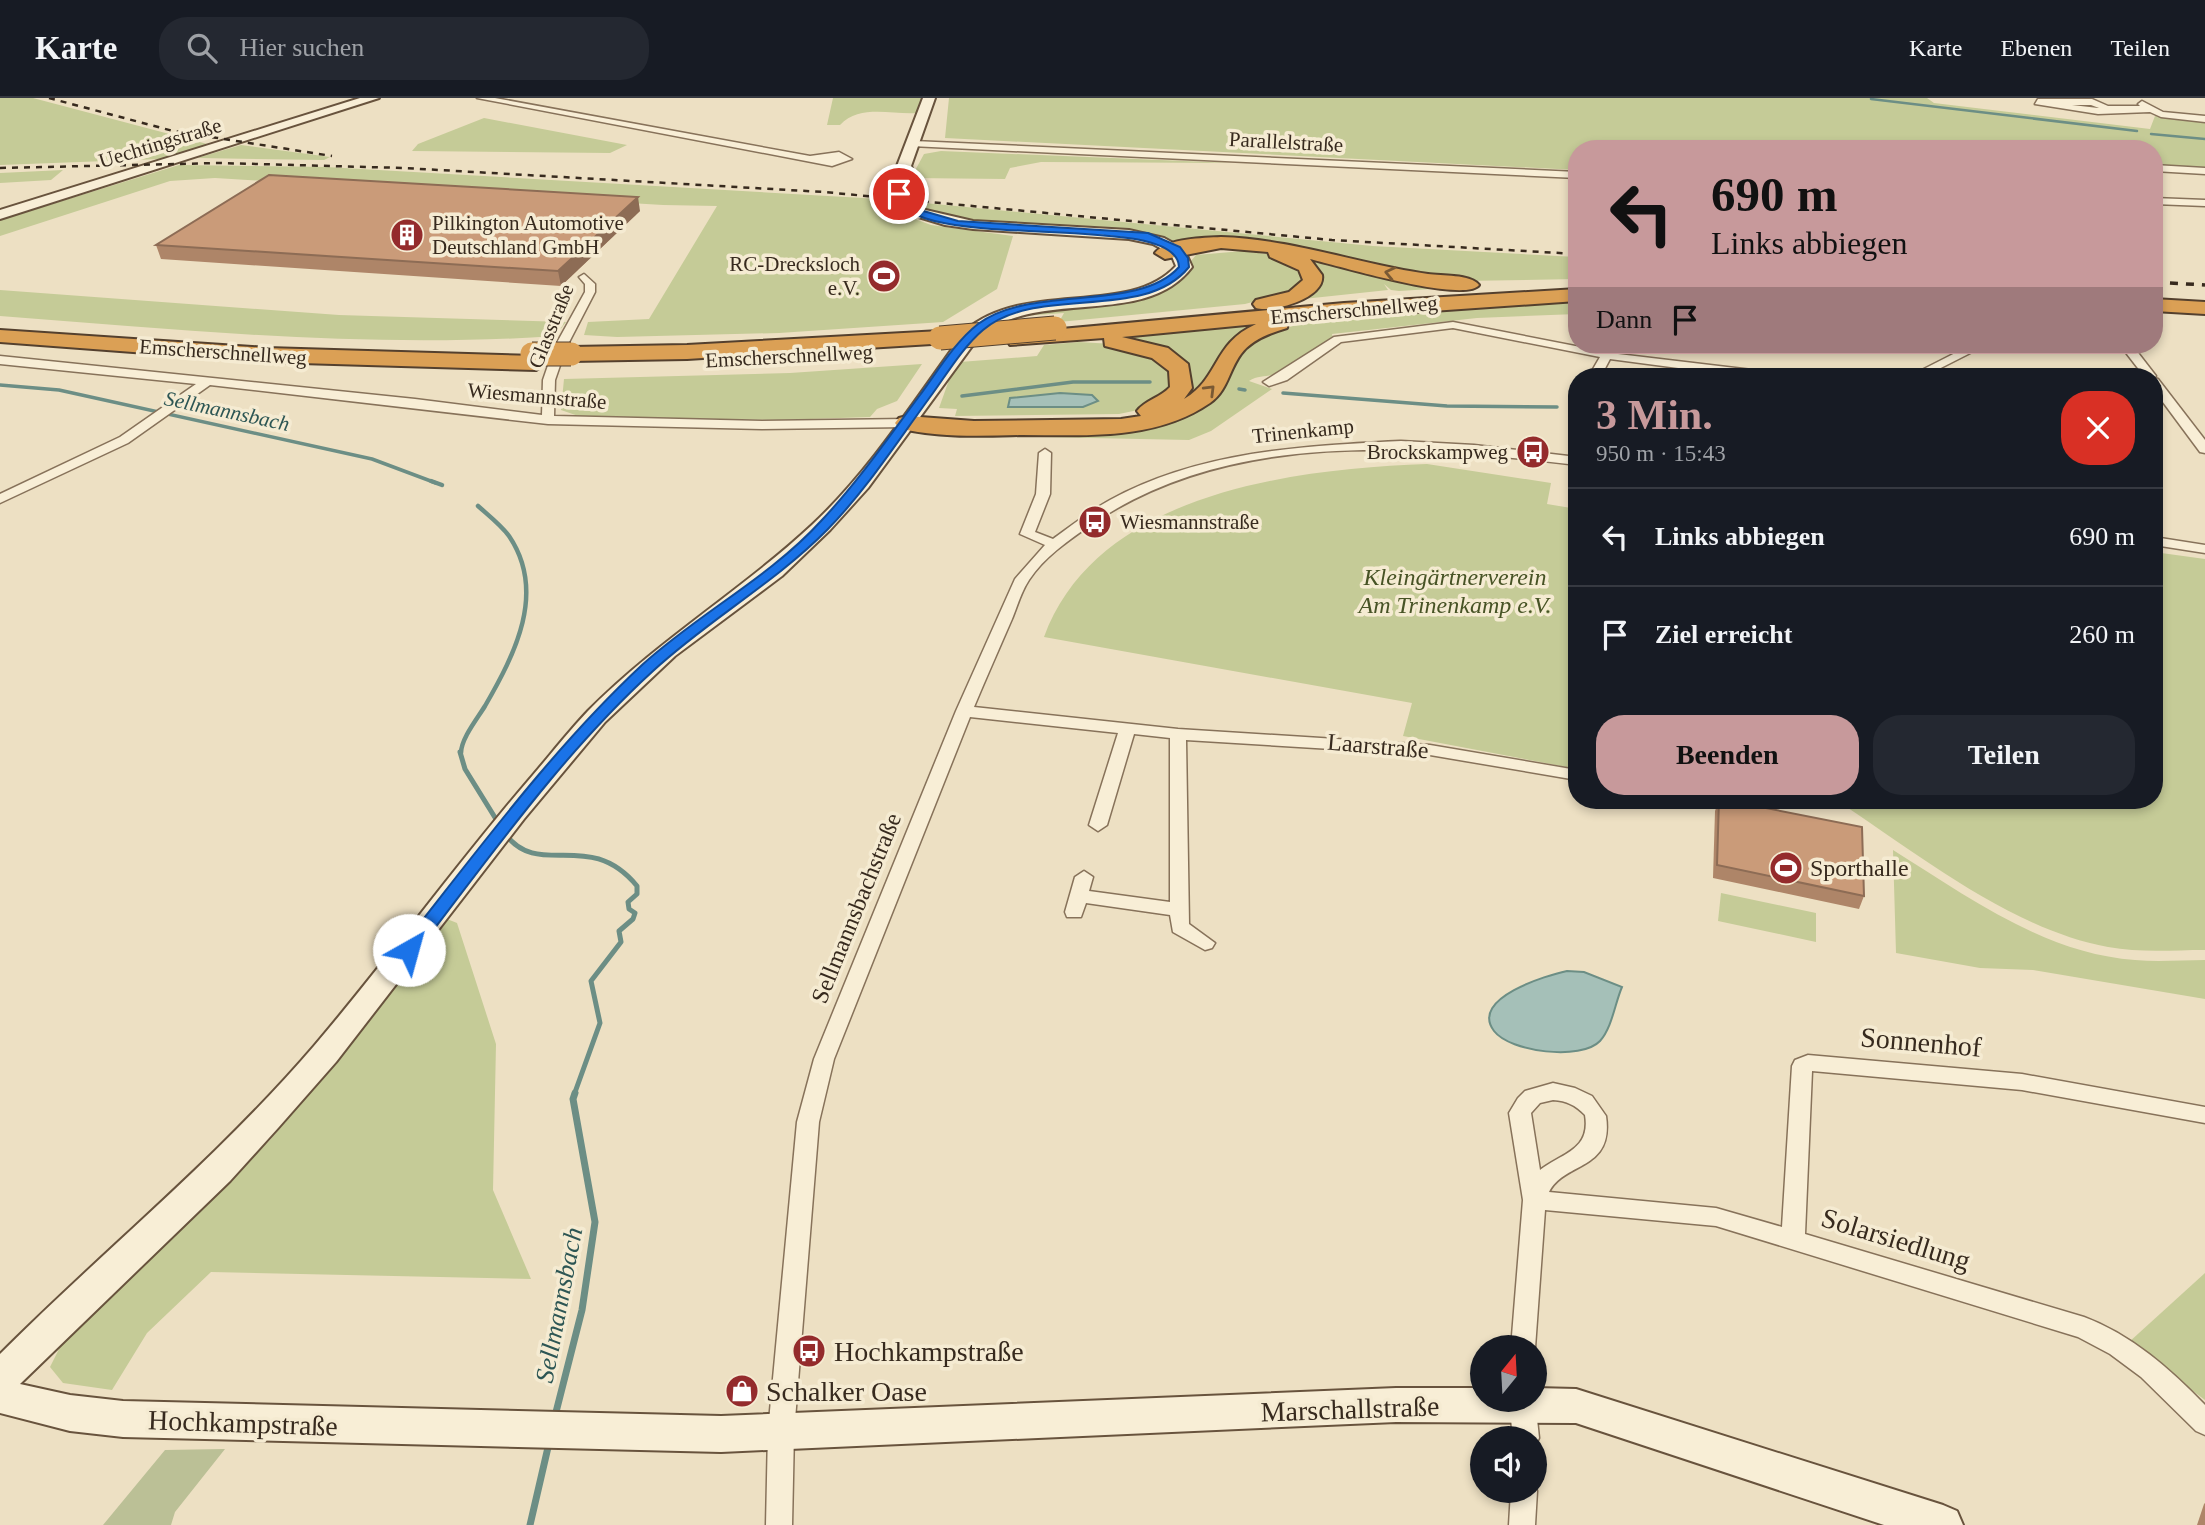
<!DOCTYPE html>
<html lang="de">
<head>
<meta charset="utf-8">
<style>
	body { margin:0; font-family:"Times New Roman",serif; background:#242831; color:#f1f3f6; height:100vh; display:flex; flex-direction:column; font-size:26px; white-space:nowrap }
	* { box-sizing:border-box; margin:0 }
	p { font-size:23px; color:#9ea1a6 }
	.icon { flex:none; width:38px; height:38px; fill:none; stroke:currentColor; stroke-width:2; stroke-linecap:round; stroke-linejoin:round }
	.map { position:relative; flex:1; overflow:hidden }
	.details { position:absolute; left:1568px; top:270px; width:595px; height:441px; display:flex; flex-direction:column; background:#171b24; border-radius:28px; box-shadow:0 4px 10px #0003 }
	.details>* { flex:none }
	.top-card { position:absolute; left:1568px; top:42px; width:595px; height:214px; border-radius:28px; box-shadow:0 4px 10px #0003; background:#c7999b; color:#111; overflow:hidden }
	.needle { width:46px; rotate:18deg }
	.fabs { position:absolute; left:1470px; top:1237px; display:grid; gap:14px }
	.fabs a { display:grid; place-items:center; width:77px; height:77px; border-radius:50%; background:#171b24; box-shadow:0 4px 10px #0003; font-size:35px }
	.pin { position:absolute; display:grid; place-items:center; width:60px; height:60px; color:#fff; margin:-30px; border:4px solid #fff; border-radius:50%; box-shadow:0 2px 7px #0007 }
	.me { position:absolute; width:77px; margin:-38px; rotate:38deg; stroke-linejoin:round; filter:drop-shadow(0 0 5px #0008) }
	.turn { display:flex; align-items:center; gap:24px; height:147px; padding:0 28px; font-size:32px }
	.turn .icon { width:91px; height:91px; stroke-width:2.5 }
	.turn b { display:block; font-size:49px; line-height:60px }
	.then { display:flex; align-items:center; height:66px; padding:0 28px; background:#0003; gap:14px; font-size:26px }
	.round { display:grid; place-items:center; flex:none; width:74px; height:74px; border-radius:28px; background:#242831 }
	.headline { display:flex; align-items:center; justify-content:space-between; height:119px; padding:0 28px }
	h1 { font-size:42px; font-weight:800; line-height:52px; color:#c7999b }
	.button { display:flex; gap:14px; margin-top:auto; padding:14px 28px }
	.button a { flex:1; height:80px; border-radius:28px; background:#c7999b; color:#111; font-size:28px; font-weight:800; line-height:80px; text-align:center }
	.button a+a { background:#242831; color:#f1f3f6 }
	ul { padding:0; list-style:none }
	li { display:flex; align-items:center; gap:21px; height:98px; padding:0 28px; border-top:2px solid #363941 }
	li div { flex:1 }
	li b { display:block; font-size:26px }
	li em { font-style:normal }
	header { display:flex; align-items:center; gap:42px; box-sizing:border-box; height:98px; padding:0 35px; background:#171b24; border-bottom:2px solid #363941 }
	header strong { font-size:33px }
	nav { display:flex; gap:38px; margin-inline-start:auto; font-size:24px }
	.search { width:490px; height:63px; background:#242831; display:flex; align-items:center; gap:18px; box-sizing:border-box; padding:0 24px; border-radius:28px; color:#9ea1a6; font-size:26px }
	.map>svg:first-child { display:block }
	.green { fill:#c5cb97 }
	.cemetery { fill:#bbc096 }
	.water { fill:#a5c0b8; stroke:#6c8e85; stroke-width:2 }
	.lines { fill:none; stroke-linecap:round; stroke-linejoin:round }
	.stream-far4 { stroke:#6c8e85; stroke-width:2.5 }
	.stream-far3 { stroke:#6c8e85; stroke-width:3.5 }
	.stream-far2 { stroke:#6c8e85; stroke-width:4.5 }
	.stream-far1 { stroke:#6c8e85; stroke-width:5 }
	.stream { stroke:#6c8e85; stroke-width:7 }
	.street-casing { stroke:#87725a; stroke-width:3 }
	.secondary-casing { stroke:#68533d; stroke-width:4 }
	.highway-casing { stroke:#54402e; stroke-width:4 }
	.street { fill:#f8eed6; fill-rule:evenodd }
	.secondary { fill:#f8eed6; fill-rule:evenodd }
	.highway { fill:#dba055; fill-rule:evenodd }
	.rail-far1 { stroke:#372a1e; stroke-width:2.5; stroke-dasharray:6 6; stroke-linecap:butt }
	.rail { stroke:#372a1e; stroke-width:3.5; stroke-dasharray:8 8; stroke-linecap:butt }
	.secondary-bridge-casing { stroke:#68533d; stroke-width:16; stroke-linecap:butt }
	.highway-bridge-casing { stroke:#54402e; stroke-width:25; stroke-linecap:butt }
	.secondary-bridge { stroke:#f8eed6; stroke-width:14 }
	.highway-bridge { stroke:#dba055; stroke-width:23 }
	.wall { fill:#ae8568 }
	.shaded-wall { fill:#8d6c55 }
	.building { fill:#ca9b79; stroke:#8d6c55; stroke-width:2 }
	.oneway { stroke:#795934 }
	.route { fill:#1a73e8; stroke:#114b97; stroke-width:2 }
	.labels { text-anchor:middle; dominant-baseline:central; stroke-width:7; stroke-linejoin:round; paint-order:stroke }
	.far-street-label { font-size:21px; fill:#372a1e; stroke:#f5ebd2 }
	.far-poi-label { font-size:21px; fill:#372a1e; stroke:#f5ebd2; text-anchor:start }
	.far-water-label { font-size:21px; font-style:italic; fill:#2d5654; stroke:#f5ebd2 }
	.park-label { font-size:24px; font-style:italic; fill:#475325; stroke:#f5ebd2 }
	.street-label { font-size:24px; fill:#372a1e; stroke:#f5ebd2 }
	.poi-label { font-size:24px; fill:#372a1e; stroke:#f5ebd2; text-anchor:start }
	.water-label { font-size:26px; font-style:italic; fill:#2d5654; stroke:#f5ebd2 }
	.near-street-label { font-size:28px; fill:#372a1e; stroke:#f5ebd2 }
	.near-poi-label { font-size:28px; fill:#372a1e; stroke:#f5ebd2; text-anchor:start }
</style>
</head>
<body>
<header>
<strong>Karte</strong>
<div class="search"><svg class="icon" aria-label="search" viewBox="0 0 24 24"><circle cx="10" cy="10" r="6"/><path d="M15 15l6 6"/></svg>Hier suchen</div>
<nav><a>Karte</a><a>Ebenen</a><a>Teilen</a></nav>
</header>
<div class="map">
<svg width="2205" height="1427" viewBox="0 0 2205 1427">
	<rect width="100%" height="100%" fill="#ede0c3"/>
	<g class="green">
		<polygon points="0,0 33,0 211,47 160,61 0,67"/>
		<path d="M833 0H922L918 15C891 17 860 6 840 27H827Z"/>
		<polygon points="949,0 1927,0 1934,5 2150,31 2155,18 2205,24 2205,70 2154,67 2154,51 1577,51 1577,72 945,40"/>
		<polygon points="484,20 627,47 610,55 412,53 418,46"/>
		<polygon points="241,47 330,59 324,62 197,60"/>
		<polygon points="941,53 1232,65 1041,64 1010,70 1005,81 911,80 924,56"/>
		<polygon points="179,67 326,69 863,100 887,102 907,118 931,127 1013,138 997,191 943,224 779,235 617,239 584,237 588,224 649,221 717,108 663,107 215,80 170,83 0,138 0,122"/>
		<polygon points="63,72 51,82 0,85 0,75"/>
		<polygon points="914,104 1373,148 1577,159 1577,181 1461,183 1386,172 1275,145 1184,145 1114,130 960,122 929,113"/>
		<polygon points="1267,150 1463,189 1399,193 1391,192 1384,186 1388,192 1294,202 1320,183"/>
		<polygon points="1243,153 1274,157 1306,174 1300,191 1245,206 1059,224 1064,215 1009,219 1022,214 1145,198 1167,192 1186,179 1191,163 1196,157"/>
		<path d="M0 192 339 217 566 224 555 238C370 251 184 232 0 218Z"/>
		<path d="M1577 204V216L1477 220 1332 236 1333 239C1316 250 1299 265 1280 274 1269 280 1260 276 1249 283L1272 291 1211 333 1189 342 950 337 1094 335 1214 300C1229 284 1232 261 1249 246 1289 210 1514 207 1577 204Z"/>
		<path d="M1266 225C1232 262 1197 313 1144 318L1188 275 1113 240Z"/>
		<polygon points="1079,244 1113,246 1168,265 1174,289 1143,311 1119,316 955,318 957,311 939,310 949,282 960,264 1037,258 1044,247"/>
		<polygon points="922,266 897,303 877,311 870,319 780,322 584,320 561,312 564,281 790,275"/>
		<path d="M1427 366 1551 385 1547 406 1577 411V521L1568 570 1577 585V671L1403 638 1412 605 1044 539C1097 394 1294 371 1427 366Z"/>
		<path d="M2154 454 2205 461V852C2173 852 2140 855 2108 849 2012 832 1917 755 1836 702H2154Z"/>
		<path d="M1893 752C1967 798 2045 856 2135 862 2158 864 2182 862 2205 862V901L2033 872 1980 870 1896 855Z"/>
		<polygon points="1721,795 1816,815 1816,844 1718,823"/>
		<polygon points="447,821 457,825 496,946 493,1092 531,1181 211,1174 147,1235 112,1292 63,1285 50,1269 60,1249 270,1042 356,940"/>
		<polygon points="2205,1175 2205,1302 2128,1245"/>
	</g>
	<polygon class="cemetery" points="225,1351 175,1414 171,1427 103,1427 165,1352"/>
	<g class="water">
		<polygon points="1060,295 1092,297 1098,303 1083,309 1008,309 1010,300"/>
		<path d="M1567 873 1584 874 1622 889C1615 905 1612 930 1600 943 1581 963 1510 954 1494 933 1469 900 1548 877 1567 873Z"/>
	</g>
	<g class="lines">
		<g class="stream-far4">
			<polyline points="1871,1 2137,33"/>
			<polyline points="2151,36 2205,41"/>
		</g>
		<g class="stream-far3">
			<polyline points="0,287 59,292 372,361 436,385"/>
			<polyline points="1239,291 1245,292"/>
			<polyline points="1283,295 1447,308 1557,309"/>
			<polyline points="962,298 1073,284 1150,284"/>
		</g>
		<g class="stream-far2">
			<polyline points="431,383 442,387"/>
			<path d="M461 655C461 641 477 621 485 608 515 556 547 494 509 438 501 427 488 417 478 408"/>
		</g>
		<g class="stream-far1">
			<polyline points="460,654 465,671 499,726"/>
			<path d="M506 737C540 781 589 730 637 788V796L628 804 629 811 635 815 633 821 619 833 621 844 591 883 600 925 574 997"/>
		</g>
		<g class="stream">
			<polyline points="555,1318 582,1212 595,1124 573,1001 575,995"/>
			<polyline points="530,1427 549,1345"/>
		</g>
		<defs>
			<g id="street">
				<polygon points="477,0 495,0 810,58 839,54 852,61 832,68"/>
				<path d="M2038 1H2092L2108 8H2140L2138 6 2142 3 2163 14 2205 18V24L2161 19 2150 14 2098 16 2035 6ZM2072 7H2091L2099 10H2098Z"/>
				<polygon points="914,43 1577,74 1577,80 911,48"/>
				<polygon points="2154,67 2205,70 2205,76 2154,73"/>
				<polygon points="2154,100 2205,102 2205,108 2154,106"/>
				<polygon points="584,176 595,186 595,194 566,250 555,282 554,318 762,323 907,321 913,325 907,329 762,331 548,326 210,287 128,345 0,405 0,396 120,339 196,286 0,266 0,258 415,301 542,317 543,282 554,250 585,194 585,186 579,179"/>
				<polygon points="1453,224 1606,254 1616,247 1629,247 1618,256 1769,274 1775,278 1739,278 1610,261 1601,278 1589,278 1600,259 1453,230 1341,244 1287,282 1269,288 1263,284 1334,239"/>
				<polygon points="1971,247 1986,247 1925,278 1910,278"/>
				<polygon points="2120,247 2132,247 2156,278 2154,280 2144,278"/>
				<polygon points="2154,280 2158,281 2205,342 2205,355 2200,354 2154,292"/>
				<path d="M1401 343 1474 347 1577 359V367C1416 348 1233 330 1092 426 1069 442 1044 459 1029 482 1021 494 1017 509 1012 521 999 551 986 580 974 609L1178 631 1430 647 1577 672V682L1430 657 1186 642 1189 826 1215 845 1212 850 1205 852 1173 834 1170 817 1086 805 1081 819H1067L1065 814 1075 779 1084 773 1093 779 1089 793 1170 804V640L1134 636 1107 727 1098 733 1089 727 1118 635 970 619 834 961 819 1024 794 1334 792 1427H766L768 1334 797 1024 814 961 956 613 1015 481 1045 447 1020 436 1036 396 1039 355 1045 351 1051 355 1050 396 1035 434 1053 441C1071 428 1090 413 1110 402 1200 353 1302 348 1401 343Z"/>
				<polygon points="2154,439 2205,447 2205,455 2154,447"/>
				<path d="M1808 957 2022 976 2205 1009V1025L2022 992 1812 973 1805 1136 2084 1219C2132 1237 2170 1271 2205 1307V1337L2196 1333 2141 1279 2110 1256 2078 1239 1716 1128 1545 1112 1535 1250H1511L1523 1102 1509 1015 1518 1000 1525 993 1553 985 1575 990 1592 998 1606 1018C1614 1073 1565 1063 1549 1094L1716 1110 1782 1129 1792 968 1795 962ZM1553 1002C1567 1003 1575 1007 1585 1017 1591 1052 1562 1055 1540 1072L1531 1015 1540 1005Z"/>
				<polygon points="1509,1302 1535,1302 1539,1340 1535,1348 1535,1340 1513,1340"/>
				<polygon points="1535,1387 1537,1393 1535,1427 1509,1427 1511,1393 1535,1393"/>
			</g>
			<g id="secondary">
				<polygon points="360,0 379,0 0,121 0,112"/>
				<polygon points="923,0 935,0 911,68 913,73 901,76 897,68"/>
				<path d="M917 110 973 123 1129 132 1164 140 1184 151 1192 169C1145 232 1037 188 978 240L868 390 830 432 782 478 675 558 605 624 524 721 336 964 278 1030 230 1083 20 1286 70 1297 123 1303 721 1318 1396 1290H1482V1302H1535V1290L1576 1291 1943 1407 1957 1413 1963 1427H1884L1576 1325 1396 1324 721 1354 123 1339 70 1333 0 1315V1256C104 1152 218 1060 314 948 389 860 457 765 533 677 551 656 569 633 588 613 657 543 741 493 812 427 872 371 917 298 966 232 1026 181 1128 220 1176 168L1171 156 1153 146 1129 141 973 131 945 127 912 117V111Z"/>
			</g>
			<g id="highway">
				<path d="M1221 139C1292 141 1358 166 1428 176 1441 178 1471 176 1479 187 1465 206 1335 167 1310 161L1322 177C1326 200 1273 215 1256 210L1253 206 1256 202 1289 194 1303 182 1299 172 1270 159 1268 154 1221 150 1165 161 1155 155C1167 140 1203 140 1221 139Z"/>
				<path d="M1577 191V203L1288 223 1287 230C1270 235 1251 242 1241 256 1228 274 1228 292 1210 305 1155 343 1085 337 1022 337 981 338 938 340 899 330L895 325 899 320 907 318 974 323 1121 321 1141 318 1137 313C1145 302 1160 300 1170 289L1169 273 1152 260 1105 248 1104 240 1010 247 1007 242 1010 237 1018 235 1344 205ZM1256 226C1212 246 1220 280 1184 301L1192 290 1188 266 1168 250 1122 239Z"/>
				<polygon points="2154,201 2205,204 2205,216 2154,213"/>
				<polygon points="0,232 267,250 536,258 547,265 536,272 267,264 0,244"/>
				<polygon points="940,233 951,240 948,245 687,261 571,263 560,256 571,249 687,247"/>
			</g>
		</defs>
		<use href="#street" class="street-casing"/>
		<use href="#secondary" class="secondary-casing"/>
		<use href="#highway" class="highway-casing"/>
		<use href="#street" class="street"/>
		<use href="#secondary" class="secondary"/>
		<use href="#highway" class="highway"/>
		<g class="rail-far1">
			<polyline points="49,0 173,33 332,58"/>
			<polyline points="0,70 220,65 404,70 824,94 1332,142 1577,156"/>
		</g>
		<polyline class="rail" points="2154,184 2205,187"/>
		<defs>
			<polyline id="secondary-bridge" points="906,73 899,96 917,114"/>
			<g id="highway-bridge">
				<polyline points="940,240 1055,230"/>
				<polyline points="532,256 571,256"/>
			</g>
		</defs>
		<use href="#secondary-bridge" class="secondary-bridge-casing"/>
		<use href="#highway-bridge" class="highway-bridge-casing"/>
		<use href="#secondary-bridge" class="secondary-bridge"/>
		<use href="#highway-bridge" class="highway-bridge"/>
	</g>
	<g class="wall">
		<polygon points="640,113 561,188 161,161 156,147"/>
		<polygon points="1719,702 1864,798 1859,811 1713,780 1715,713"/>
		<polygon points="2205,1405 2205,1427 2197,1427 2204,1406"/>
	</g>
	<polygon class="shaded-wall" points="638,99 640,113 561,188 558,173"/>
	<g class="building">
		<polygon points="269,77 638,99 558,173 156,147"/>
		<polygon points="1719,702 1725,702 1862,729 1864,798 1717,767"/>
	</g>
	<defs><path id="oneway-chevron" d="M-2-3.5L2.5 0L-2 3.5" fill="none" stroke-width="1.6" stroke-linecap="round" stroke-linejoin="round" transform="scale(1.75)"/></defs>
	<g class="oneway">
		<use href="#oneway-chevron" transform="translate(1390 175) rotate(-167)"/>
		<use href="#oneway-chevron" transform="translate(1210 292) rotate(-45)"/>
	</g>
	<path class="route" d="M896 95H902L920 112 958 123 1148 135 1180 149 1188 160 1189 169C1144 225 1037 186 983 232 964 248 948 274 933 295 899 341 868 390 828 431 775 485 708 522 653 573 562 656 490 759 415 856H402L400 852 402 848C479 751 552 651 642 567 699 515 769 480 821 423 858 384 888 340 920 297 937 274 955 244 978 226 1031 186 1138 215 1179 169 1178 109 905 159 896 95Z"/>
	<defs>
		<symbol id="building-disc" viewBox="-11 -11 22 22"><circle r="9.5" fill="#942b2c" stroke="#f5ebd2"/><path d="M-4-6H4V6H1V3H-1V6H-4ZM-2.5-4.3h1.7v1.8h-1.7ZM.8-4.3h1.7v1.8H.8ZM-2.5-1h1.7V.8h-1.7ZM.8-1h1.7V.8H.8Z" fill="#fff"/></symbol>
		<symbol id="stadium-disc" viewBox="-11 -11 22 22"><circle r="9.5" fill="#942b2c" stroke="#f5ebd2"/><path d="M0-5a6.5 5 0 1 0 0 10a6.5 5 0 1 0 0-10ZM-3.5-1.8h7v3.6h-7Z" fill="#fff"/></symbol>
		<symbol id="bus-disc" viewBox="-11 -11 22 22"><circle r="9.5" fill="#942b2c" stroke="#f5ebd2"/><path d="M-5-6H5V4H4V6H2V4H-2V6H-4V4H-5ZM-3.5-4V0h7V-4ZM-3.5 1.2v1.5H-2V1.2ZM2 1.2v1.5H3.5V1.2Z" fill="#fff"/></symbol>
		<symbol id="shop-disc" viewBox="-11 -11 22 22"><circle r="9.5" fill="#942b2c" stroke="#f5ebd2"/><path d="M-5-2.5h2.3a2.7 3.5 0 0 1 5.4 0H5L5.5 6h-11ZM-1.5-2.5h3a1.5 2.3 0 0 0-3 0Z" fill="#fff"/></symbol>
	</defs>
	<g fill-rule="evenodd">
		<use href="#building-disc" x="388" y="118" width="38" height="38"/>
		<use href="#stadium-disc" x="865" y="159" width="38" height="38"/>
		<use href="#bus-disc" x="1514" y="335" width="38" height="38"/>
		<use href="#bus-disc" x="1076" y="405" width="38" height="38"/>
		<use href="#stadium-disc" x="1767" y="751" width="38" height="38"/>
		<use href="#bus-disc" x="790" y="1234" width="38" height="38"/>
		<use href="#shop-disc" x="723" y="1274" width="38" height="38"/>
	</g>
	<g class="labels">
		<g class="far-street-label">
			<text transform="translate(1286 44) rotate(3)">Parallelstraße</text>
			<text transform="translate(160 45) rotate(-17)">Uechtingstraße</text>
			<text transform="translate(1354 212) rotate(-5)">Emscherschnellweg</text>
			<text transform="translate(551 228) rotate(-68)">Glasstraße</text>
			<text transform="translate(223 254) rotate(4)">Emscherschnellweg</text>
			<text transform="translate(789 258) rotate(-3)">Emscherschnellweg</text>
			<text transform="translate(537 298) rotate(5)">Wiesmannstraße</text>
			<text transform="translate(1303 333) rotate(-6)">Trinenkamp</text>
		</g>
		<g class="far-poi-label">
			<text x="432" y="125">Pilkington Automotive<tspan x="432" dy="24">Deutschland GmbH</tspan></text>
			<text x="860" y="166" text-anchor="end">RC-Drecksloch<tspan x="860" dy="24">e.V.</tspan></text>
			<text x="1508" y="354" text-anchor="end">Brockskampweg</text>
			<text x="1120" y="424">Wiesmannstraße</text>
		</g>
		<g class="far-water-label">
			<text transform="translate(227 313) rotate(12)">Sellmannsbach</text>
		</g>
		<g class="park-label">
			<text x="1455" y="479">Kleingärtnerverein<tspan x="1455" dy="28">Am Trinenkamp e.V.</tspan></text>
		</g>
		<g class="street-label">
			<text transform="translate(1378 648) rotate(5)">Laarstraße</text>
			<text transform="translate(856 810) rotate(-68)">Sellmannsbachstraße</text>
		</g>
		<g class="poi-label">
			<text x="1810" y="770">Sporthalle</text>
		</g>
		<g class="water-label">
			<text transform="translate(559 1207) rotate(-79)">Sellmannsbach</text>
		</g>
		<g class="near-street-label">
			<text transform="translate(1921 944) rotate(5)">Sonnenhof</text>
			<text transform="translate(1896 1141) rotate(17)">Solarsiedlung</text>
			<text transform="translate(1350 1311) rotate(-2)">Marschallstraße</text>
			<text transform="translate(243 1325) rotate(2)">Hochkampstraße</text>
		</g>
		<g class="near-poi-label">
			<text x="834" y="1253">Hochkampstraße</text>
			<text x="766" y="1293">Schalker Oase</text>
		</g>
	</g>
</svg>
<div class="fabs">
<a><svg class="needle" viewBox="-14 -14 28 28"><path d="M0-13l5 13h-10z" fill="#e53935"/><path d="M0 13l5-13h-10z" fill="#9ea1a6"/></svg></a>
<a><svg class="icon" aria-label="sound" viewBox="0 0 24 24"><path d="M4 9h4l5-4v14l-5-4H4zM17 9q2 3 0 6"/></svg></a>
</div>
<div class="pin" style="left:899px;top:96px;background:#d93025"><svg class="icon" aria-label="arrive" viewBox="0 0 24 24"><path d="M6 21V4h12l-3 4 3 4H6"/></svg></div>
<svg class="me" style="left:409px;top:852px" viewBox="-20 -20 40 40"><circle r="19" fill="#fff"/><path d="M0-13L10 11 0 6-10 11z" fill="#1a73e8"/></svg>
<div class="top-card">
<div class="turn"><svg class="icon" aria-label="left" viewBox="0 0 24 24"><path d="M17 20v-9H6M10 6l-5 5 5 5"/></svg><div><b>690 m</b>Links abbiegen</div></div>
<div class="then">Dann<svg class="icon" aria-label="arrive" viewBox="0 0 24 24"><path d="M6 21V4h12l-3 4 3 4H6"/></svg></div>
</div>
<section class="details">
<div class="headline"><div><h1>3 Min.</h1><p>950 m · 15:43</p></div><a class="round" style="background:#d93025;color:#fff"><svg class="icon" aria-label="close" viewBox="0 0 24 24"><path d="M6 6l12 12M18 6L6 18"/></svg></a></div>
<ul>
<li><svg class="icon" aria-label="left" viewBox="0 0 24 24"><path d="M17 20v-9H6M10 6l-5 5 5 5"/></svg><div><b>Links abbiegen</b></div><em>690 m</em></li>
<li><svg class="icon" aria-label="arrive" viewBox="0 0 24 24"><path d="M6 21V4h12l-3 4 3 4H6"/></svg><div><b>Ziel erreicht</b></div><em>260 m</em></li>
</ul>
<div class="button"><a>Beenden</a><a>Teilen</a></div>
</section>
</div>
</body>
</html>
